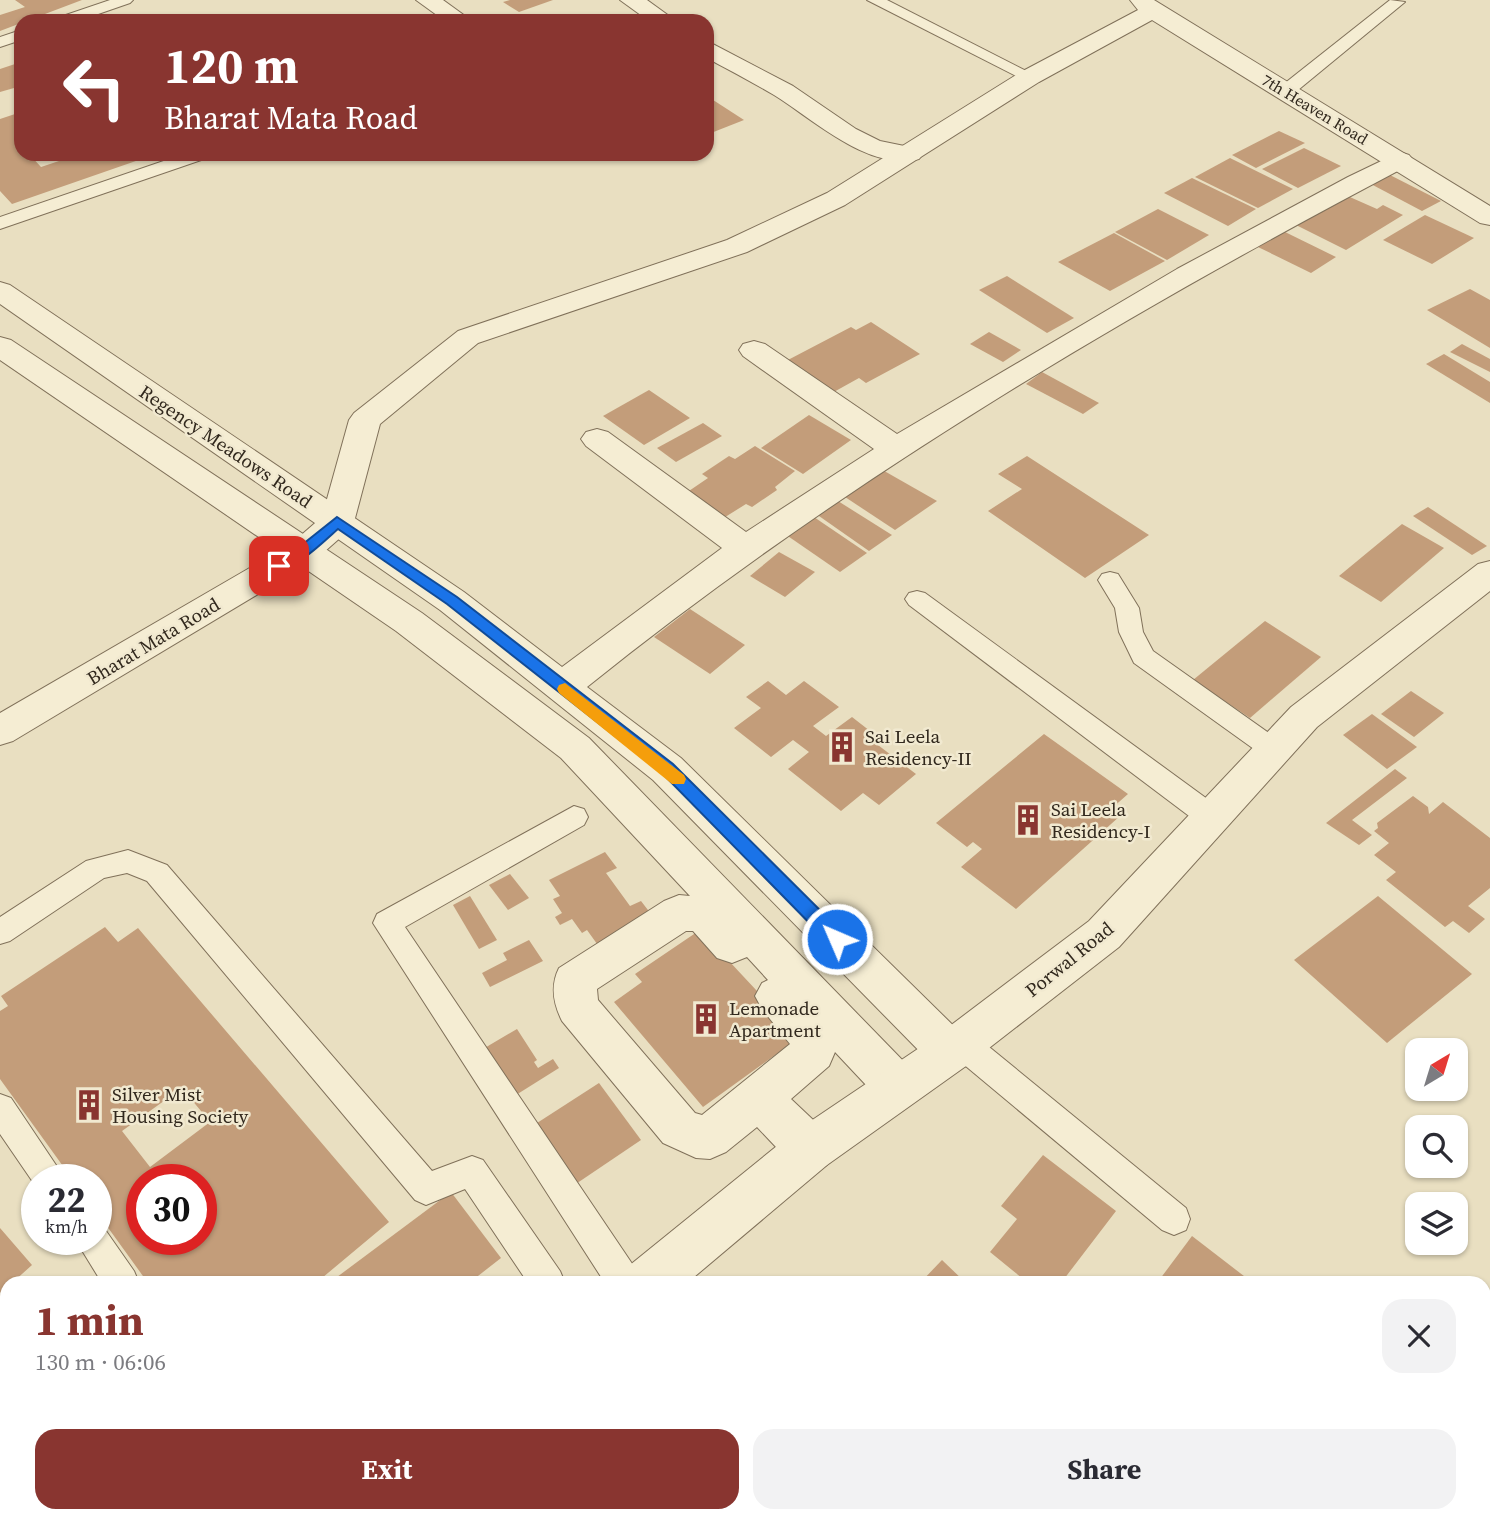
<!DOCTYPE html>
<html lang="en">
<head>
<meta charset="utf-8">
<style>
	body { margin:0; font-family:"Source Serif 4",serif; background:#f2f2f3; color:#2b2b33; height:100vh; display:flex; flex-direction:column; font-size:26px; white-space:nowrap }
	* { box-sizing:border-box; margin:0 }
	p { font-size:23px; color:#7c7c81 }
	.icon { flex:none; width:38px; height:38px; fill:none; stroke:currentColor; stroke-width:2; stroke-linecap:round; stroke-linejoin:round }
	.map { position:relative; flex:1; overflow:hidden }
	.sheet { position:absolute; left:0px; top:1276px; width:1491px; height:247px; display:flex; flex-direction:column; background:#fff; border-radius:21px 21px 0 0; box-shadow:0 2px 5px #0004 }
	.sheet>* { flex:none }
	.top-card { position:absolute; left:14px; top:14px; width:700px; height:147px; border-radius:21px; box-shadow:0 2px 5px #0004; background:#893530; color:#fff; overflow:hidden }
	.needle { width:46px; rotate:38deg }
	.tools { position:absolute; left:1405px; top:1038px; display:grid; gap:14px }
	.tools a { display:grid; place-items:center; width:63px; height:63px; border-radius:14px; background:#fff; box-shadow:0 2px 5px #0004; font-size:35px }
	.speed { position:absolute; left:21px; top:1164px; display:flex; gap:14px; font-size:35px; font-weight:700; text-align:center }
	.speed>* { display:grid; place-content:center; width:91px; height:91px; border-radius:50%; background:#fff; box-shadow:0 2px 5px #0004; line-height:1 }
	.speed small { font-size:18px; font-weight:400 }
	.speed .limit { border:10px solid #d22; background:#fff; color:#111 }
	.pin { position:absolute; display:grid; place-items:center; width:60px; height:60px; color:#fff; margin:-30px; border-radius:14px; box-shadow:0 4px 10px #0006 }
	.me { position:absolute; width:77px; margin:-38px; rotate:315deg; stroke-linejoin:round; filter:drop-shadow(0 0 5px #0008) }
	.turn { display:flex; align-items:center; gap:24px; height:147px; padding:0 35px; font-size:32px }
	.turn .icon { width:91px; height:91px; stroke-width:2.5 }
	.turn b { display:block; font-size:49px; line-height:60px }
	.round { display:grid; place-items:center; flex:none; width:74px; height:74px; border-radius:21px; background:#f2f2f3 }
	.overview { display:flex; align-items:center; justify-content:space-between; height:119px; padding:0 35px }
	h1 { font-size:42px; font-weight:700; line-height:52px; color:#893530 }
	.action { display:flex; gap:14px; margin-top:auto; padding:14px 35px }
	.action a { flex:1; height:80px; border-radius:21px; background:#893530; color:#fff; font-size:28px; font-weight:700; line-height:80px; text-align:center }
	.action a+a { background:#f2f2f3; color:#2b2b33 }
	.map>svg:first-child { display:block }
	.building { fill:#c39d7a; fill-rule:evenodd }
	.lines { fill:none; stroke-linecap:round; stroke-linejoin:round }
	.service-casing { stroke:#80715a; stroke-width:2 }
	.minor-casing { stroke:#80715a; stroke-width:2 }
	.tertiary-casing { stroke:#80715a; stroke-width:2 }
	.service { fill:#f5edd3; fill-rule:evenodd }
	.minor { fill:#f5edd3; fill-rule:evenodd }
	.tertiary { fill:#f5edd3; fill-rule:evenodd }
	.route { fill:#1a73e8; stroke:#114b97; stroke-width:2 }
	.slow { fill:#f59e0b }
	.labels { text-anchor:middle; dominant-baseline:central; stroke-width:5; stroke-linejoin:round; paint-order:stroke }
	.far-street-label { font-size:16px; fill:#31281d; stroke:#f1e9d0 }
	.street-label { font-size:19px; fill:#31281d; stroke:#f1e9d0 }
	.poi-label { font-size:19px; fill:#31281d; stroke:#f1e9d0; text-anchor:start }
</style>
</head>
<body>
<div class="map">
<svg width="1490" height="1522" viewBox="0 0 1490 1522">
	<rect width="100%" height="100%" fill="#e9dfc1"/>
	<g class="building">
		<polygon points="15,0 82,0 0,31 0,15 25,7"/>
		<polygon points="510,0 553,0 519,12 503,2"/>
		<polygon points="21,62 21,86 0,92 0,69"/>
		<polygon points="710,98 744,120 711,133 707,130 707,99"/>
		<polygon points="21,112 21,154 29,154 41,167 80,154 156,154 12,204 0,191 0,119"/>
		<polygon points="1279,131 1305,143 1256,168 1232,155"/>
		<polygon points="1304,148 1341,166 1298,188 1262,169"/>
		<polygon points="1230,158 1293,189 1258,208 1195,177"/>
		<polygon points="1388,174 1441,201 1422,211 1369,183"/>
		<polygon points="1192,178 1256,209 1228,226 1164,193"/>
		<polygon points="1343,194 1377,209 1383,205 1403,215 1346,250 1292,223"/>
		<polygon points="1158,209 1209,235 1167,260 1115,232"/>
		<polygon points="1425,215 1474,238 1432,264 1383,240"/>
		<polygon points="1283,231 1336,257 1311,273 1258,247"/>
		<polygon points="1114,233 1165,261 1110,291 1058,262"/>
		<polygon points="1007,276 1074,318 1047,333 979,290"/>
		<polygon points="1470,289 1490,300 1490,348 1427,310"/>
		<polygon points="871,322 920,354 866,383 859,378 832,393 786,361 851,327 856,330"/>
		<polygon points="989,332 1021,350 1003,362 970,344"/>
		<polygon points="1462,344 1490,359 1490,372 1450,352"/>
		<polygon points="1444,354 1490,382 1490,403 1426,364"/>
		<polygon points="1042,372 1099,403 1083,414 1026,384"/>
		<polygon points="649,390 690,418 644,445 603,416"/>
		<polygon points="809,415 851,440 803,474 761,448"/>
		<polygon points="703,423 722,436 676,462 657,448"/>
		<polygon points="755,446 795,471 775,487 777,490 752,507 746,504 722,519 686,493 708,478 702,474 729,456 735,459"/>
		<polygon points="1027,456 1149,535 1085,578 988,511 1022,489 998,474"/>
		<polygon points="879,468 937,501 895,530 839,493"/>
		<polygon points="830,496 892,535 869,551 809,509"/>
		<polygon points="1428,507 1487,546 1472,555 1413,516"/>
		<polygon points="808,513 867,553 840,572 782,532"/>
		<polygon points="1402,524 1444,548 1381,602 1339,576"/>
		<polygon points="779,552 815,572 785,597 750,576"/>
		<polygon points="690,609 745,645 710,674 654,637"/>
		<polygon points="1265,621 1321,657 1250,718 1193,680"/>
		<polygon points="768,681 786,695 804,681 839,707 813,726 826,736 852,717 879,738 874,742 916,774 879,805 863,793 841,811 788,769 809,752 793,740 771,757 734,728 761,708 746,697"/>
		<polygon points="1411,691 1444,713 1414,737 1381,714"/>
		<polygon points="1372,714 1417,747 1387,769 1343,735"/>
		<polygon points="1044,734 1128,794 1111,809 1120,816 1016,909 961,867 982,849 973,842 967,847 936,823"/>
		<polygon points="1395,769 1407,778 1352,820 1372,835 1359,845 1326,823"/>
		<polygon points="1413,796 1428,807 1429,814 1443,802 1490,838 1490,888 1468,906 1485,919 1469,933 1453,921 1445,927 1386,880 1396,872 1374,855 1389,843 1374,831 1378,828 1377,823"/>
		<polygon points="605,852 617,868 606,873 630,906 641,901 651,914 600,948 587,930 582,933 572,919 560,925 555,917 562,913 553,899 560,896 549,880"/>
		<polygon points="510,874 529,898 508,910 489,885"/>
		<polygon points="470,896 497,940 479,949 453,905"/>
		<polygon points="1378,896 1472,974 1387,1043 1294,960"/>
		<path d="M105 927 118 942 138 928 389 1222 316 1283H148L96 1211V1180H73L0 1079V1011L8 1006 1 996ZM182 1088 210 1122 150 1167 122 1131ZM142 1180H201V1239H142Z"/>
		<polygon points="700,930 800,1037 703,1107 614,1002 642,982 635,974"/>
		<polygon points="529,940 543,961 490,987 482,973 507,960 503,953"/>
		<polygon points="517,1029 537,1060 534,1062 538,1068 553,1059 559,1068 503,1103 466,1059"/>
		<polygon points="599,1083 641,1140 561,1194 520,1134"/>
		<polygon points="1043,1155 1116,1211 1061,1283 1028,1283 990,1252 1017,1219 1001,1206"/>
		<polygon points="451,1192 501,1258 469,1283 329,1283"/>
		<polygon points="0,1228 32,1265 12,1283 7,1283 7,1287 0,1293"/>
		<polygon points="1192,1236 1253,1283 1157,1283"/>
		<polygon points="942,1260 966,1283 920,1283"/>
		<polygon points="511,1516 673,1516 679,1522 504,1522"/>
		<polygon points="979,1516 1006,1516 1000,1522 985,1522"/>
		<polygon points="1028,1516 1217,1516 1224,1522 1035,1522"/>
	</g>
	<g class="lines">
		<defs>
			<g id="service">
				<polygon points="110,0 133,0 130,3 78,21 55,21 57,18"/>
				<polygon points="867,0 887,0 1038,77 1036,80 1024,80"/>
				<polygon points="1390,0 1405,2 1292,95 1280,95 1278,91 1280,87"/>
				<polygon points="21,30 21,40 0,47 0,37"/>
				<polygon points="184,154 210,154 207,158 0,229 0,217"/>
				<polygon points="1110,572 1118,574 1139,608 1143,632 1153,651 1283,743 1287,750 1283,757 1274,760 1265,757 1134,663 1119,632 1115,608 1098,580 1102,574"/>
				<polygon points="917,591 925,593 1221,809 1225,817 1221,825 1211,828 1201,825 909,605 905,599 909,593"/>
				<polygon points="574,806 584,809 588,817 584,825 405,927 637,1271 642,1283 605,1283 373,923 377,914"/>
				<polygon points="128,850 167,865 432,1171 472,1156 483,1160 560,1271 565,1283 528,1283 465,1189 426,1205 415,1200 147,881 127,873 104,878 10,941 0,944 0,917 86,861"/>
				<polygon points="961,1029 972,1033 1186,1208 1190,1219 1186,1230 1174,1235 1162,1230 950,1053 946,1043 950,1033"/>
				<polygon points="0,1094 11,1098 66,1180 37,1180 37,1188 0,1134"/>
				<polygon points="96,1224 104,1228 134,1271 139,1283 102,1283 75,1239 96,1239"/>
				<polygon points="267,1516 306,1516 309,1522 270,1522"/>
			</g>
			<g id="minor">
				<polygon points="416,0 443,0 472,21 445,21"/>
				<polygon points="620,0 647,0 676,21 649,21"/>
				<path d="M707 41 793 86 856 129 880 141 919 149 923 154 919 159C869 172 813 119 774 95 752 82 729 70 707 58Z"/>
				<path d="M1400 152 1409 155 1413 160 1409 165C1122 316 840 483 587 687L681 758 966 1038 972 1052 966 1066 950 1072 934 1066 653 780 440 610 0 304V282L10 285 464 592 562 667 722 548 586 446 581 439 586 432 597 429 608 432 746 532 874 449 743 356 739 350 743 344 754 341 765 344 897 434 1177 269 1348 177Z"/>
				<path d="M0 337 11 340 422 613 589 738 914 1072 921 1087 914 1102 898 1108 882 1102 835 1052 829 1066 791 1099 827 1133 833 1149 827 1165 810 1171 793 1165 757 1127 726 1152 710 1159 696 1158 663 1143 562 1021C553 1003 550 986 559 968L664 901 679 895 690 896 561 758 396 631 0 360ZM686 931H693L717 958 732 963 747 957 768 980 762 983 755 996 762 1009 790 1044 702 1115 695 1113 598 1000 597 989Z"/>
				<polygon points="1490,1449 1490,1508 1484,1511 1486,1516 1484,1522 1427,1522 1429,1516 1484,1516 1484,1452"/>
				<polygon points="810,1516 868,1516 870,1522 812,1522"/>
			</g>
			<g id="tertiary">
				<polygon points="1130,0 1154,0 1490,206 1490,225 1480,223 1152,20 1039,82 845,205 747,252 478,343 380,424 354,522 349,530 315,560 13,741 0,745 0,713 291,544 322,517 349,420 354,413 458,331 727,240 827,193 1021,72 1138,10"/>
				<polygon points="1490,561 1490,591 1317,727 1119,947 966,1066 827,1165 687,1283 623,1283 630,1265 793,1133 934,1038 1089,921 1291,707 1478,564"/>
				<polygon points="335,1516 395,1516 393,1522 333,1522"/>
			</g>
		</defs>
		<use href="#service" class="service-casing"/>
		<use href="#minor" class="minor-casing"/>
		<use href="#tertiary" class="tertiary-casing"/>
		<use href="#service" class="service"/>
		<use href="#minor" class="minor"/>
		<use href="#tertiary" class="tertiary"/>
	</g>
	<path class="route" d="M337 517 457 597 673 764 843 933 845 939 843 944 837 946 830 944 662 773 447 604 338 529C324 541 293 573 274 569V562L298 548Z"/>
	<polygon class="slow" points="565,683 684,775 686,779 684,784 672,784 559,693 557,689 559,685"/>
	<defs>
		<symbol id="building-bare" viewBox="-9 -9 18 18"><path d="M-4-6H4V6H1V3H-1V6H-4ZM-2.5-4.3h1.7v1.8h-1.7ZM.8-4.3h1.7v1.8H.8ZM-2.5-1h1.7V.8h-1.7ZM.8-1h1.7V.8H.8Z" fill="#893530" stroke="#f1e9d0" stroke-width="2.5" paint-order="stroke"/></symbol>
	</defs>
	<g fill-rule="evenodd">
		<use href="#building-bare" x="820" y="725" width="44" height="44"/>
		<use href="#building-bare" x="1006" y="798" width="44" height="44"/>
		<use href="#building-bare" x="684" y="997" width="44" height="44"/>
		<use href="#building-bare" x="67" y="1083" width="44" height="44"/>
	</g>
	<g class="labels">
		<g class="far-street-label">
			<text transform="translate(1315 109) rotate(31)">7th Heaven Road</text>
		</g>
		<g class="street-label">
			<text transform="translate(226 446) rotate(34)">Regency Meadows Road</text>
			<text transform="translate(153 641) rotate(-31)">Bharat Mata Road</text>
			<text transform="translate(1069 959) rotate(-39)">Porwal Road</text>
		</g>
		<g class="poi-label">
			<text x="865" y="736">Sai Leela<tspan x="865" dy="22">Residency-II</tspan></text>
			<text x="1051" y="809">Sai Leela<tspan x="1051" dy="22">Residency-I</tspan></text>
			<text x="729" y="1008">Lemonade<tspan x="729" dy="22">Apartment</tspan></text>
			<text x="112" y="1094">Silver Mist<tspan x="112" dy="22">Housing Society</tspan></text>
		</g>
	</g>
</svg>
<div class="tools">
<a><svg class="needle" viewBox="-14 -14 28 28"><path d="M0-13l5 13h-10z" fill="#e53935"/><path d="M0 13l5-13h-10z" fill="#7c7c81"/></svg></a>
<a><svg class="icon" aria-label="search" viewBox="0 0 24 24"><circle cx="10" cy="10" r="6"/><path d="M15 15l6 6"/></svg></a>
<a><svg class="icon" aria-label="layers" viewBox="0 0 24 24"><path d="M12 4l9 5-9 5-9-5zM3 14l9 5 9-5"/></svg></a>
</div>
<div class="speed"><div>22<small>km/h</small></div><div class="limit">30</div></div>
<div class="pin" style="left:279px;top:566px;background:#d93025"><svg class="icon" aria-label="arrive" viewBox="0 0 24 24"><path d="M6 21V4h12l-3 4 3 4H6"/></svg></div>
<svg class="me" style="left:837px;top:939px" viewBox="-20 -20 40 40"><circle r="17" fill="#1a73e8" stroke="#fff" stroke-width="3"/><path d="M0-11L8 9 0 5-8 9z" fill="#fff"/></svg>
<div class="top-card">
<div class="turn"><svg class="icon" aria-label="left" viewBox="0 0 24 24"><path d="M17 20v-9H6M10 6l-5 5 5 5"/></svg><div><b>120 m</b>Bharat Mata Road</div></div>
</div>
<section class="sheet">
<div class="overview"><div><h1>1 min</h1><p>130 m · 06:06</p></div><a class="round"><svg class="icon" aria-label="close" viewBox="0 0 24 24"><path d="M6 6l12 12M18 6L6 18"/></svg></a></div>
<div class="action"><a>Exit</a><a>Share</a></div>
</section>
</div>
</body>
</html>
